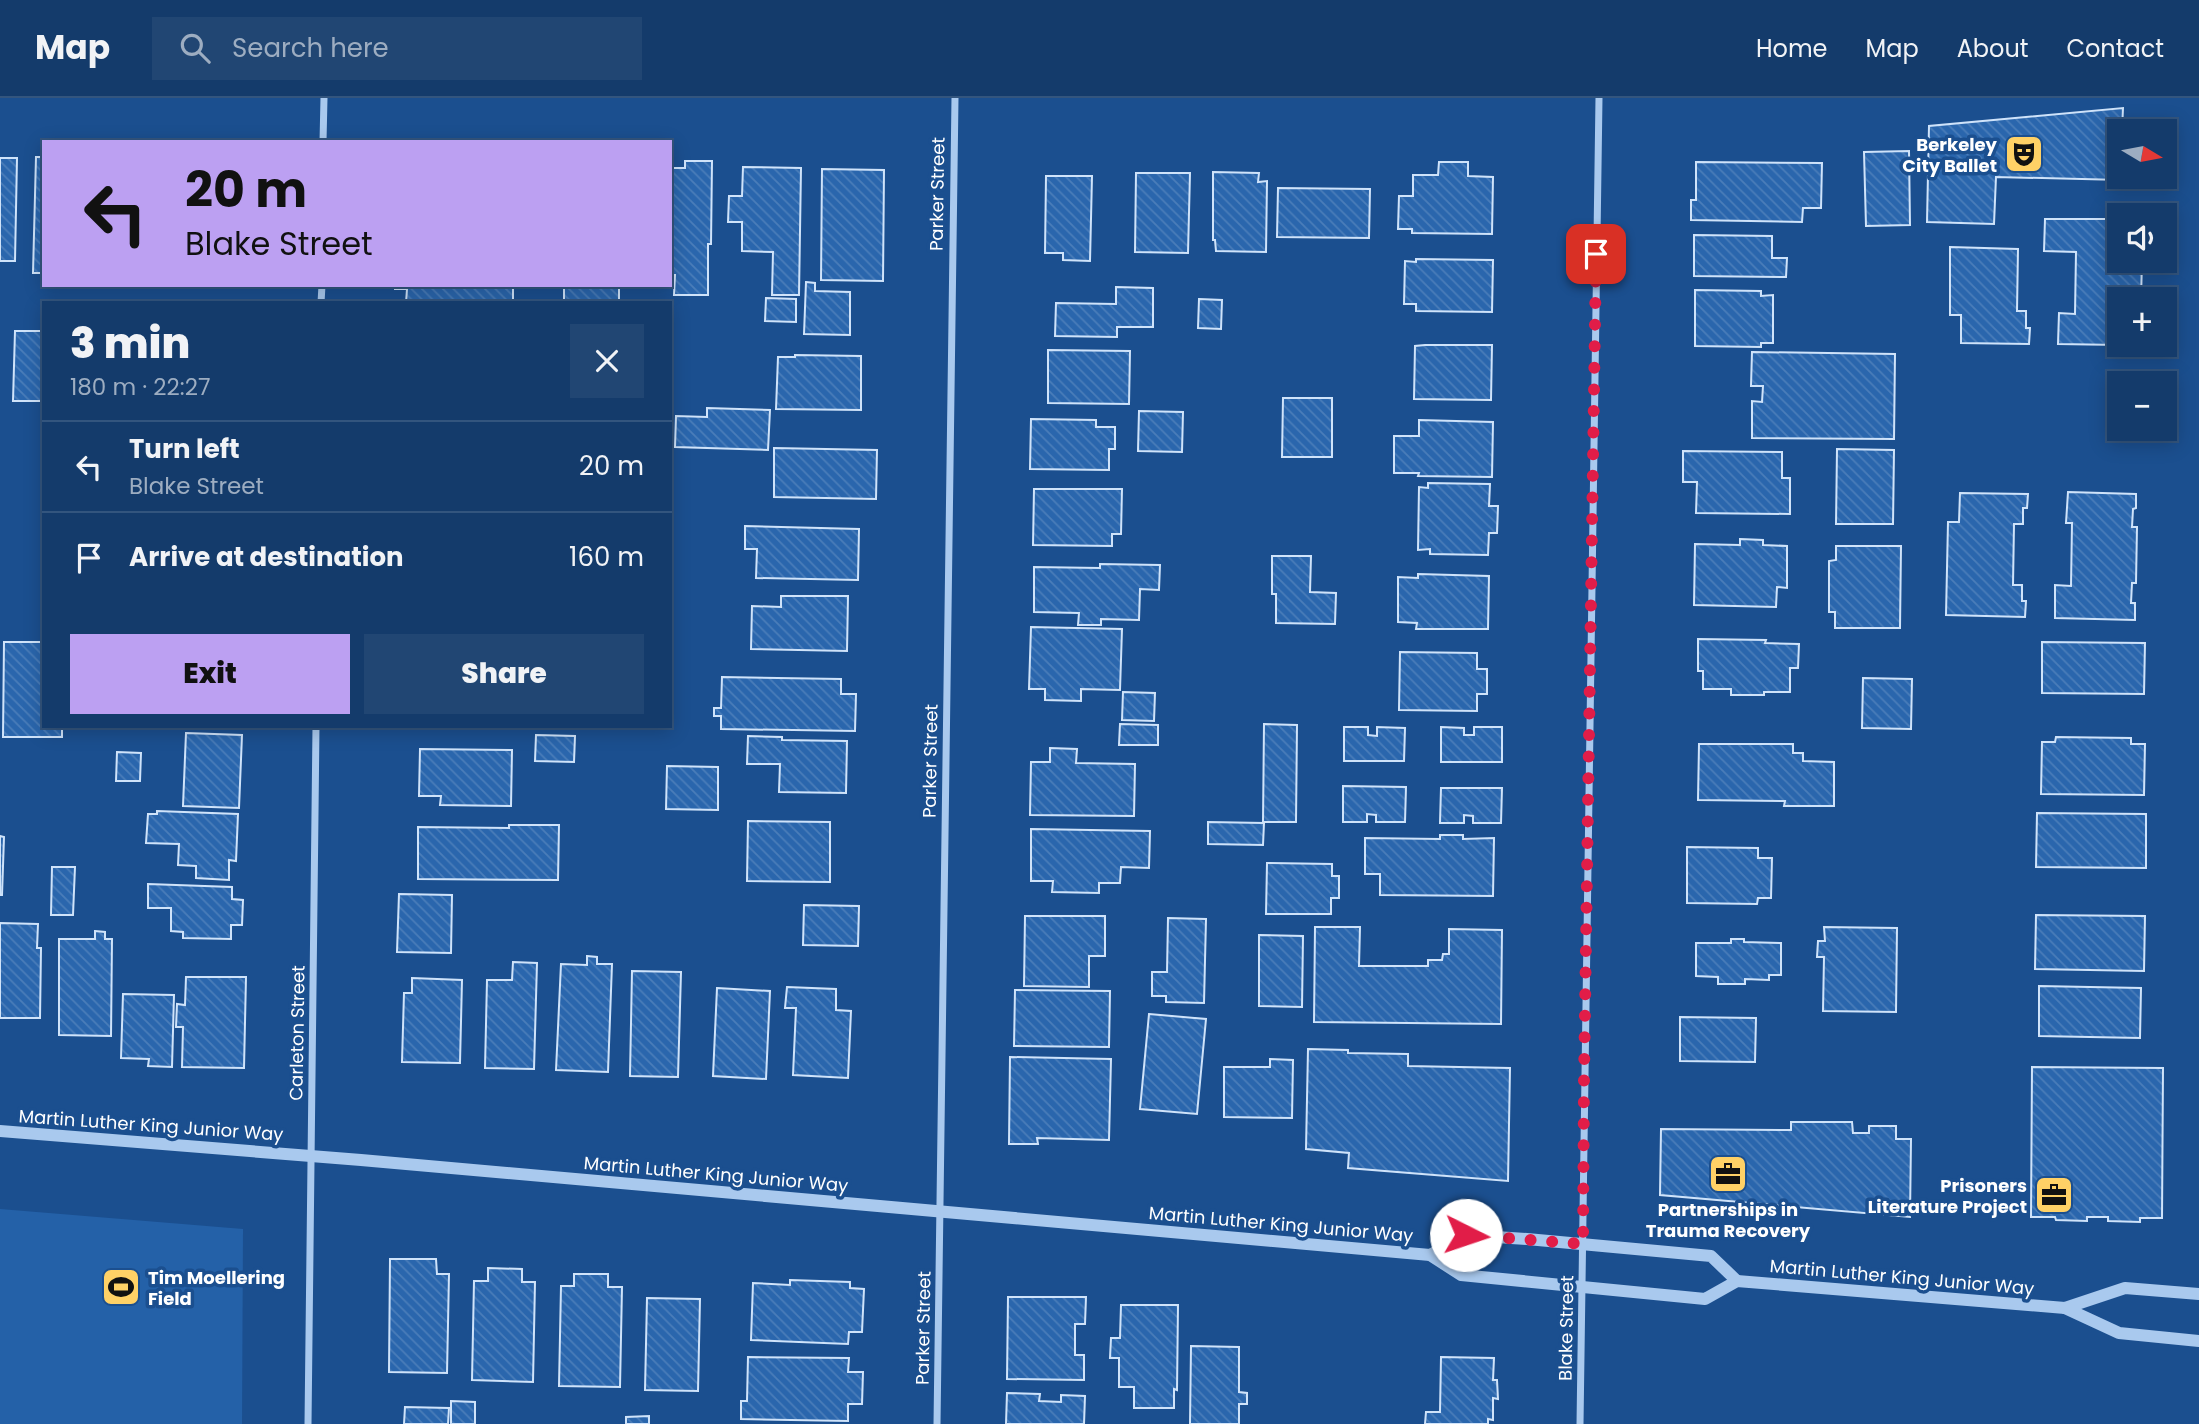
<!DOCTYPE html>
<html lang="en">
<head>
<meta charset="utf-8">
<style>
	body { margin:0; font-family:Poppins,sans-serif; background:#214673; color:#f1f3f6; height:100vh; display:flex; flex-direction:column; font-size:26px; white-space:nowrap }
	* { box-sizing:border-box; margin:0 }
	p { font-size:23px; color:#9dadc1 }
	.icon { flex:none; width:38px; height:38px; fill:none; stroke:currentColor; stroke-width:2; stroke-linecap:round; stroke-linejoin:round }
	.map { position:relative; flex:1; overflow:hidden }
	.sheet { position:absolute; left:42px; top:203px; width:630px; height:427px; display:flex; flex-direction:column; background:#143b6b; border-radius:0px; box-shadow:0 4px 18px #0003,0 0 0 2px #33557e }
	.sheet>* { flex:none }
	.top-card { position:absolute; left:42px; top:42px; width:630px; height:147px; border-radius:0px; box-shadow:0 4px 18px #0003,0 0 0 2px #33557e; background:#bca0f2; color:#111; overflow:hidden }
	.needle { width:46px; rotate:100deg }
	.tools { position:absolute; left:2107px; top:21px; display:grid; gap:14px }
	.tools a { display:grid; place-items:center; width:70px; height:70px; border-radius:0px; background:#143b6b; box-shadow:0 4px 18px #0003,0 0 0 2px #33557e; font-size:35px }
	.pin { position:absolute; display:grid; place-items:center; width:60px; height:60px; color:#fff; margin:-30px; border-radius:14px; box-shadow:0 4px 10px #0006 }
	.me { position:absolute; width:77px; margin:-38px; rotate:94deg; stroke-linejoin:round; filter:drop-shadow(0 0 5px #0008) }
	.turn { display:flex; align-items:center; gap:24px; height:147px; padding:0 28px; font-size:32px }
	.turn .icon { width:91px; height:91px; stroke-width:2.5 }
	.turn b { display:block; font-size:49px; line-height:60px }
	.round { display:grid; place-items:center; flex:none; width:74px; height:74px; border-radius:0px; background:#214673 }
	.headline { display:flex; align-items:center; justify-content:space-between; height:119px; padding:0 28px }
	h1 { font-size:42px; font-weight:800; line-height:52px }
	.button { display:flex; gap:14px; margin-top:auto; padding:14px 28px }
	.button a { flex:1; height:80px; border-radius:0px; background:#bca0f2; color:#111; font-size:28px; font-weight:800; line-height:80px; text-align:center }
	.button a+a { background:#214673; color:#f1f3f6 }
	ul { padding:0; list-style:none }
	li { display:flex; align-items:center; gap:21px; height:91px; padding:0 28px; border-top:2px solid #33557e }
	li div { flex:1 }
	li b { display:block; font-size:26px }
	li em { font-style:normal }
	header { display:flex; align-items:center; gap:42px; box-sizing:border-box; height:98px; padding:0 35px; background:#143b6b; border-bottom:2px solid #33557e }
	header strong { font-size:33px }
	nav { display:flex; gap:38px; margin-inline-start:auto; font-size:24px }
	.search { width:490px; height:63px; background:#214673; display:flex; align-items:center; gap:18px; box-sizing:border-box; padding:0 24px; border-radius:0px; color:#9dadc1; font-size:26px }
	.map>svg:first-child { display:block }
	.green { fill:#2461a8 }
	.building { fill:url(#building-back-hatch); stroke:#cfe3fa; stroke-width:2 }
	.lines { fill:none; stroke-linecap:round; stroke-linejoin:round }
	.minor { stroke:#a9c9ee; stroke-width:7 }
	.tertiary { stroke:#a9c9ee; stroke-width:12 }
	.route { stroke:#e11d48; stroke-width:12; stroke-dasharray:0 21.6 }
	.labels { text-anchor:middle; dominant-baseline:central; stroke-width:7; stroke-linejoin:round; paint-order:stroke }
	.poi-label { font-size:18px; font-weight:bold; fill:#fff; stroke:#1b4f8f; text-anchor:end }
	.street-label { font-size:18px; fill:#fff; stroke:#1b4f8f }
</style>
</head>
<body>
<header>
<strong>Map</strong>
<div class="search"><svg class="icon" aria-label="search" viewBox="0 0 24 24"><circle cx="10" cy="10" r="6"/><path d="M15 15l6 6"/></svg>Search here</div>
<nav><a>Home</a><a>Map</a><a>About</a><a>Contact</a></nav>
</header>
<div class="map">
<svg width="2199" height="1326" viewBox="0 0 2199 1326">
	<defs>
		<pattern id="building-back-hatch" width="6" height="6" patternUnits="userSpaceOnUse" patternTransform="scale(1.75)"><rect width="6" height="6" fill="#2a66ad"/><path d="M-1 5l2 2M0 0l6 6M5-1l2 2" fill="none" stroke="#4a7db9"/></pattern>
	</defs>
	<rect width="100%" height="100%" fill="#1b4f8f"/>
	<polygon class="green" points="0,1111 243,1131 242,1326 0,1326"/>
	<g class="building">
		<polygon points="2123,10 2122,33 2119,33 2121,82 1996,79 1994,126 1927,124 1929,28"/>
		<polygon points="1909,53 1910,127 1866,128 1864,54"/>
		<polygon points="36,59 44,59 44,175 33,175"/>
		<polygon points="0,60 17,60 15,163 0,163"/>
		<polygon points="685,63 712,63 711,146 708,146 708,197 674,197 675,177 670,177 670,70 685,70"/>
		<polygon points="1439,64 1468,64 1468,78 1493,79 1492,136 1412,135 1412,131 1398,131 1399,98 1413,98 1413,77 1438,77"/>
		<polygon points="1696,64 1822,65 1821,110 1803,110 1802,124 1691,122 1691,102 1696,102"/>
		<polygon points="743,69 801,70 799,197 772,197 773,154 742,153 742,124 728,124 729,98 742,98"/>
		<polygon points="822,71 884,72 883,183 821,182"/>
		<polygon points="1213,74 1259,75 1258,84 1267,83 1266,154 1216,153 1215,142 1213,142"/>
		<polygon points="1136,75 1190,75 1188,155 1135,154"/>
		<polygon points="1046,78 1092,78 1090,163 1063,162 1063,155 1045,155"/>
		<polygon points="1278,90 1370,91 1369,140 1277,139"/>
		<polygon points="2045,121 2119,121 2119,163 2142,163 2141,201 2119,201 2119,247 2058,246 2059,215 2075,216 2076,154 2044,153"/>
		<polygon points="1694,137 1772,138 1772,160 1787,160 1786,179 1694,178"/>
		<polygon points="1950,149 2018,151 2017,213 2026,213 2026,230 2030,230 2029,246 1961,245 1961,217 1950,217"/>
		<polygon points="1416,161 1493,162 1492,214 1416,213 1416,206 1404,206 1405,163 1416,164"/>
		<polygon points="806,184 815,185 815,193 850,194 850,237 804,236"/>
		<polygon points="395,187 513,187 513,205 406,205 407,191 395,191"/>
		<rect x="564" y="187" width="55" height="18"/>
		<polygon points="1116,189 1153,190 1153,229 1117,229 1117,239 1055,238 1056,205 1116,206"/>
		<polygon points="1695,192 1761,193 1761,198 1773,197 1773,245 1761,245 1761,249 1695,248"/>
		<polygon points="766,200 796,201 796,224 765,223"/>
		<polygon points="1199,201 1222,202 1221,231 1198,230"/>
		<polygon points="15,233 44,233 44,303 13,303"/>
		<polygon points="1425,247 1492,247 1491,302 1414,301 1415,248"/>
		<polygon points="1048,252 1130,253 1129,306 1048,305"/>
		<polygon points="1752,254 1895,256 1894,341 1752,340 1752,303 1762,304 1763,288 1751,288"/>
		<polygon points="795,257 861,258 861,312 776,311 778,259 795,259"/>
		<polygon points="1283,300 1332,300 1332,359 1282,359"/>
		<polygon points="707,310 770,312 768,352 675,349 676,318 707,319"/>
		<polygon points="1139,313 1183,314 1182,354 1138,353"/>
		<polygon points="1031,321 1096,322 1096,329 1115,329 1115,351 1109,351 1109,372 1030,371"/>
		<polygon points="1419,322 1493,324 1492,379 1418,378 1419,375 1394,375 1394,338 1419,338"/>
		<polygon points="774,350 877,352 876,401 774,399"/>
		<polygon points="1837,351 1894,352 1893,426 1836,426"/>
		<polygon points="1683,353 1782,354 1782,380 1790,380 1790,416 1696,415 1697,384 1683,384"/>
		<polygon points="1428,385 1490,386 1489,408 1498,408 1497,435 1489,435 1488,457 1430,456 1430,451 1418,452 1419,389 1428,390"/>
		<polygon points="1034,391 1122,391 1121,436 1112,436 1112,448 1033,447"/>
		<polygon points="2068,394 2136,396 2136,410 2133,411 2132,429 2137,429 2136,485 2132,485 2131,505 2135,505 2135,522 2055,520 2055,487 2071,488 2072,425 2066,425"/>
		<polygon points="1960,395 2028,396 2027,410 2023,410 2023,426 2014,426 2013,487 2022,487 2022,503 2026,503 2025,519 1946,517 1948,424 1959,424"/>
		<polygon points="745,428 859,431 858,482 756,480 757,451 745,451"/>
		<polygon points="1740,441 1763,442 1763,447 1787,448 1787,490 1777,489 1776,509 1694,507 1695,446 1740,447"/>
		<polygon points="1836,448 1901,448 1900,530 1835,530 1835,514 1829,514 1829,463 1836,462"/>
		<polygon points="1272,458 1311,458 1310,494 1336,495 1335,526 1276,525 1276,496 1272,496"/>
		<polygon points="1100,466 1160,467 1159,492 1140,491 1139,522 1101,521 1101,527 1078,527 1079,515 1034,514 1034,469 1100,470"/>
		<polygon points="1418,476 1489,478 1488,531 1416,531 1417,525 1398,524 1398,479 1418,480"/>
		<polygon points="781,498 848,498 847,553 751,551 752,508 781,509"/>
		<polygon points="1031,529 1122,531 1120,592 1081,591 1081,603 1045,602 1045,591 1029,591"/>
		<polygon points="1698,541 1766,542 1765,545 1799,546 1798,570 1790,570 1790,594 1764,594 1764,597 1731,597 1731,591 1703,591 1703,573 1698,573"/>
		<polygon points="4,544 44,544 44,628 62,628 62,639 3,639"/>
		<polygon points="2042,544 2145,545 2144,596 2042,595"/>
		<polygon points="1400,554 1477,555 1477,571 1487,571 1487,596 1477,596 1477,613 1399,612"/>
		<polygon points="722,579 841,581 841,596 856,596 855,633 721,631 721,618 714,618 714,610 721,610"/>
		<polygon points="1863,580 1912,581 1911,631 1862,630"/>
		<polygon points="1123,594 1155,595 1154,623 1122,622"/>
		<polygon points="1120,626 1158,627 1158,647 1119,647"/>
		<polygon points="1264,626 1297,627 1296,724 1263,724"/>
		<polygon points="412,628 543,628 543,631"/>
		<polygon points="1344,629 1368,629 1368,637 1377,638 1377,629 1405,630 1404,663 1344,663"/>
		<polygon points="1441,629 1464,630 1464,637 1474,637 1474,629 1502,629 1502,664 1441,664"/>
		<polygon points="186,635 242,637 239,710 183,708"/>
		<polygon points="536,637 575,638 574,664 535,663"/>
		<polygon points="748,638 782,639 782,642 847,643 846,695 779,694 780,666 747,666"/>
		<polygon points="2056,639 2131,640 2131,646 2145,646 2144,697 2041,696 2042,644 2055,644"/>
		<polygon points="1699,646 1793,646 1793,655 1803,655 1803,663 1834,664 1834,708 1784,708 1785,703 1698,702"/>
		<polygon points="1050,650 1077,651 1076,665 1135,666 1134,718 1030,717 1031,664 1050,664"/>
		<polygon points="420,651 512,652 511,708 440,707 441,698 419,698"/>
		<polygon points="117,654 141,655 140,683 116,683"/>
		<polygon points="667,668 718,669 718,712 666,711"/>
		<polygon points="1343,688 1406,689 1405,724 1376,724 1376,717 1367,716 1367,724 1343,724"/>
		<polygon points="1441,690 1502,690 1501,725 1473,725 1473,718 1464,717 1464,725 1440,725"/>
		<polygon points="157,713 238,716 236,763 229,762 229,782 196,780 196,768 178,767 179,746 146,745 148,716 157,716"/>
		<polygon points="2037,715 2146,716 2146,770 2036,769"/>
		<polygon points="748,723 830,724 830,784 747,783"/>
		<polygon points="1208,724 1264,725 1263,747 1208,746"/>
		<polygon points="509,727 559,727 558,782 418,781 418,729 509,730"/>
		<polygon points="1031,731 1150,733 1149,770 1121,769 1120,785 1099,785 1099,795 1052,794 1053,783 1031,783"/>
		<polygon points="1440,737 1463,737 1463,741 1494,740 1493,798 1380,797 1380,776 1365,776 1365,740 1440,741"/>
		<polygon points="0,738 4,739 2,797 0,797"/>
		<polygon points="1687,749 1758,750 1758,760 1772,760 1771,800 1758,800 1757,806 1687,805"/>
		<polygon points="1267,765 1332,766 1332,778 1339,778 1339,800 1331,800 1331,816 1266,816"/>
		<polygon points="52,769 75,769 73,817 51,817"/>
		<polygon points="148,786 232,789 232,801 243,802 242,827 231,827 231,841 183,840 183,834 171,833 171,810 148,810"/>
		<polygon points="399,796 452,797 451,855 397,854"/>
		<polygon points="804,807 859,808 858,848 803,847"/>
		<polygon points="2036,817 2145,818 2144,873 2035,871"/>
		<polygon points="1025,818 1105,818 1105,858 1089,858 1089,889 1024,888"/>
		<polygon points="1168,820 1206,821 1204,905 1166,904 1166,898 1152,898 1152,874 1167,874"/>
		<polygon points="0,825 38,826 37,850 41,850 40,920 0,920"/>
		<polygon points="1315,829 1360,829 1359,868 1428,868 1428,862 1442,862 1443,856 1449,856 1449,831 1502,832 1501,926 1314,924"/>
		<polygon points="1824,829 1897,830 1896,914 1823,913 1824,859 1817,859 1818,843 1825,843"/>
		<polygon points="95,833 105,834 105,841 112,841 111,938 59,937 59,841 95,841"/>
		<polygon points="1259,837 1303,838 1302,909 1259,908"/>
		<polygon points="1731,841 1744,841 1744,844 1781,845 1781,877 1769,877 1769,882 1745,881 1745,886 1718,886 1718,879 1696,878 1696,845 1731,845"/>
		<polygon points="587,858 597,859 597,866 612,866 608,974 556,972 561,866 587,867"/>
		<polygon points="513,864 537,865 534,971 485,970 487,882 512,882"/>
		<polygon points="632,873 681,874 678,979 630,978"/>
		<polygon points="186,879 246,879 244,970 182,969 183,929 176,929 177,906 185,907"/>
		<polygon points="412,880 462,882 460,965 402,964 404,895 412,895"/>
		<polygon points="2039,888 2141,890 2140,940 2039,938"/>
		<polygon points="787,889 836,891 836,912 851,913 848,980 793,977 796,910 785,910"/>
		<polygon points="717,890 770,893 766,981 713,978"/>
		<polygon points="1015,892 1110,893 1109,949 1014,948"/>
		<polygon points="123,896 174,897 172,969 148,968 149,961 121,960"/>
		<polygon points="1149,916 1206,921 1197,1016 1140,1011"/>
		<polygon points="1680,919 1756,920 1755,964 1680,963"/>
		<polygon points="1308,951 1348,952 1348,955 1408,956 1408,968 1510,970 1508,1083 1348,1070 1349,1055 1306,1051"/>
		<polygon points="1010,959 1111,961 1109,1042 1037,1040 1038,1046 1009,1046"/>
		<polygon points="1270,961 1293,962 1292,1020 1224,1019 1224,969 1270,969"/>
		<polygon points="2032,969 2163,970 2162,1120 2140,1120 2140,1124 2108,1123 2108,1119 2087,1119 2087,1123 2056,1122 2055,1119 2031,1119"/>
		<polygon points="1791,1024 1852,1024 1853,1035 1869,1035 1869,1028 1896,1028 1896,1041 1911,1041 1910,1119 1660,1097 1661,1031 1791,1032"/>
		<polygon points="390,1161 436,1161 437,1176 449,1176 447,1275 389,1274"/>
		<polygon points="488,1170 522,1171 522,1184 535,1184 533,1284 472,1282 474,1183 488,1183"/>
		<polygon points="574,1176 608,1176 608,1189 622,1189 620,1289 559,1288 561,1188 574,1188"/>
		<polygon points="790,1182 850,1184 850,1190 864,1191 862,1234 849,1234 848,1246 751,1242 753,1185 790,1187"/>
		<polygon points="1008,1199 1086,1199 1085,1226 1075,1226 1075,1257 1084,1257 1084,1282 1007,1281"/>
		<polygon points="647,1200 700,1201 698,1293 645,1292"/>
		<polygon points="1121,1207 1178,1207 1177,1292 1174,1291 1174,1310 1134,1310 1134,1289 1119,1289 1119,1260 1110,1260 1111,1240 1120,1240"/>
		<polygon points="1191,1248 1239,1249 1239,1294 1247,1295 1247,1306 1239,1306 1239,1326 1190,1326"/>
		<polygon points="748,1259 849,1260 848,1274 863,1274 862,1306 848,1306 848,1323 741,1321 741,1303 747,1303"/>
		<polygon points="1441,1259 1494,1260 1493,1282 1497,1282 1498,1301 1493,1300 1493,1322 1488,1321 1488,1326 1425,1326 1426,1314 1440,1314"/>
		<polygon points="1007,1295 1040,1296 1039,1303 1061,1304 1061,1297 1085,1298 1084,1326 1006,1326"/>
		<polygon points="451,1303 475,1304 475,1326 451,1326"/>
		<polygon points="405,1309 449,1310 448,1326 404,1326"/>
		<polygon points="649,1318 649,1326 626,1326 626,1319"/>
	</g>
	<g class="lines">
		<g class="minor">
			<polyline points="323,44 324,0"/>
			<polyline points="321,205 322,187"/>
			<polyline points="308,1326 316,628"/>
			<polyline points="937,1326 955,0"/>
			<polyline points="1580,1326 1599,0"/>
		</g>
		<g class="tertiary">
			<polyline points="0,1033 361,1062 1430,1157 1461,1177 1705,1201 1737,1183 2065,1210 2125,1190 2199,1196"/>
			<polyline points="1430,1157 1466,1137 1527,1141 1711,1158 1737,1183"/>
			<polyline points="2065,1210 2119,1235 2199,1243"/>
		</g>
	</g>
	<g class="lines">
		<polyline class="route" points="1466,1137 1583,1146 1584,982 1596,156"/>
	</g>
	<defs>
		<symbol id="theatre-square" viewBox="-11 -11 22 22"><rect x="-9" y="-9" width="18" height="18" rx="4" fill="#ffd166" stroke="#1b4f8f"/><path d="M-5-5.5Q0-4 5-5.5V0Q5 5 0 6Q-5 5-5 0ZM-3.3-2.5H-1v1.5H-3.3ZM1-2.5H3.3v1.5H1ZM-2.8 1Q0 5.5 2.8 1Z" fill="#111"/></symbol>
		<symbol id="office-square" viewBox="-11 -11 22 22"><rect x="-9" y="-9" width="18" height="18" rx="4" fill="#ffd166" stroke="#1b4f8f"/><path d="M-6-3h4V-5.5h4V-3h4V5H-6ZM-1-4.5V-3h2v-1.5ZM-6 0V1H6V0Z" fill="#111"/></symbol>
		<symbol id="stadium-square" viewBox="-11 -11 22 22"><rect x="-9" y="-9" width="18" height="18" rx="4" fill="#ffd166" stroke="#1b4f8f"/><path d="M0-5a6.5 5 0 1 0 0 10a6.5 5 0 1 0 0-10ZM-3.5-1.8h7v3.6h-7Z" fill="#111"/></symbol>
	</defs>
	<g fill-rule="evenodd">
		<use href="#theatre-square" x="2002" y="34" width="44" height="44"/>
		<use href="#office-square" x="1706" y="1054" width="44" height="44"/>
		<use href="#office-square" x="2032" y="1075" width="44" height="44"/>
		<use href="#stadium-square" x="99" y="1167" width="44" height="44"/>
	</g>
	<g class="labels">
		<g class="poi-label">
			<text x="1997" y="46">Berkeley<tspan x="1997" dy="21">City Ballet</tspan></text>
			<text x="2027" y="1087">Prisoners<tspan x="2027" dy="21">Literature Project</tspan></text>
			<text x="1728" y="1111" text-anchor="middle">Partnerships in<tspan x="1728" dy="21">Trauma Recovery</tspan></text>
			<text x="148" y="1179" text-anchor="start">Tim Moellering<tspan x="148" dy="21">Field</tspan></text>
		</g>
		<g class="street-label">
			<text transform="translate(937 96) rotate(-89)">Parker Street</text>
			<text transform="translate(930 663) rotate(-89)">Parker Street</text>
			<text transform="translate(297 935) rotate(-89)">Carleton Street</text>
			<text transform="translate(151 1027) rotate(4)">Martin Luther King Junior Way</text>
			<text transform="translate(716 1076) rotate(5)">Martin Luther King Junior Way</text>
			<text transform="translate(1281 1126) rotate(5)">Martin Luther King Junior Way</text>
			<text transform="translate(1902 1179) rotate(5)">Martin Luther King Junior Way</text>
			<text transform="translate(923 1230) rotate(-89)">Parker Street</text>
			<text transform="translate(1566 1230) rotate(-89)">Blake Street</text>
		</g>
	</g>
</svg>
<div class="tools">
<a><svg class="needle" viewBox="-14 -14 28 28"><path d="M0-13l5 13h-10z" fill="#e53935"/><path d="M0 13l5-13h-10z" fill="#9dadc1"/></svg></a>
<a><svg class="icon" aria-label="sound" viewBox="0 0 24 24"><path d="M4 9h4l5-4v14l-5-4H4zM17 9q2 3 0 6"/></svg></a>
<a>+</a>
<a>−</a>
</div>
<div class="pin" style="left:1596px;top:156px;background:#d93025"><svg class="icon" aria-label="arrive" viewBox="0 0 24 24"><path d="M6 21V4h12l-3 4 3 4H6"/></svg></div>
<svg class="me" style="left:1466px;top:1137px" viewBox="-20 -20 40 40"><circle r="19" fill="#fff"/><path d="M0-13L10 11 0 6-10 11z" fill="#e11d48"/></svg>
<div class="top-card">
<div class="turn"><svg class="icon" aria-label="left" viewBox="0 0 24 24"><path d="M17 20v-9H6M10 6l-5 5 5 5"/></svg><div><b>20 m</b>Blake Street</div></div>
</div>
<section class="sheet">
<div class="headline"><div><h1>3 min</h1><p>180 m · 22:27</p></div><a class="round"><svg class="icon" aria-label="close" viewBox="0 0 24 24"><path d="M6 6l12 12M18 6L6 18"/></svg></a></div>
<ul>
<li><svg class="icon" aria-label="left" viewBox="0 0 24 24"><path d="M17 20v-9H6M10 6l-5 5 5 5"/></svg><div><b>Turn left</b><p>Blake Street</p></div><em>20 m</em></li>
<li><svg class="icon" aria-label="arrive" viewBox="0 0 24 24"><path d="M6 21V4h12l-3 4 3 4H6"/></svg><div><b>Arrive at destination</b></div><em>160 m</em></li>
</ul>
<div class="button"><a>Exit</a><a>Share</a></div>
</section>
</div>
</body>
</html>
